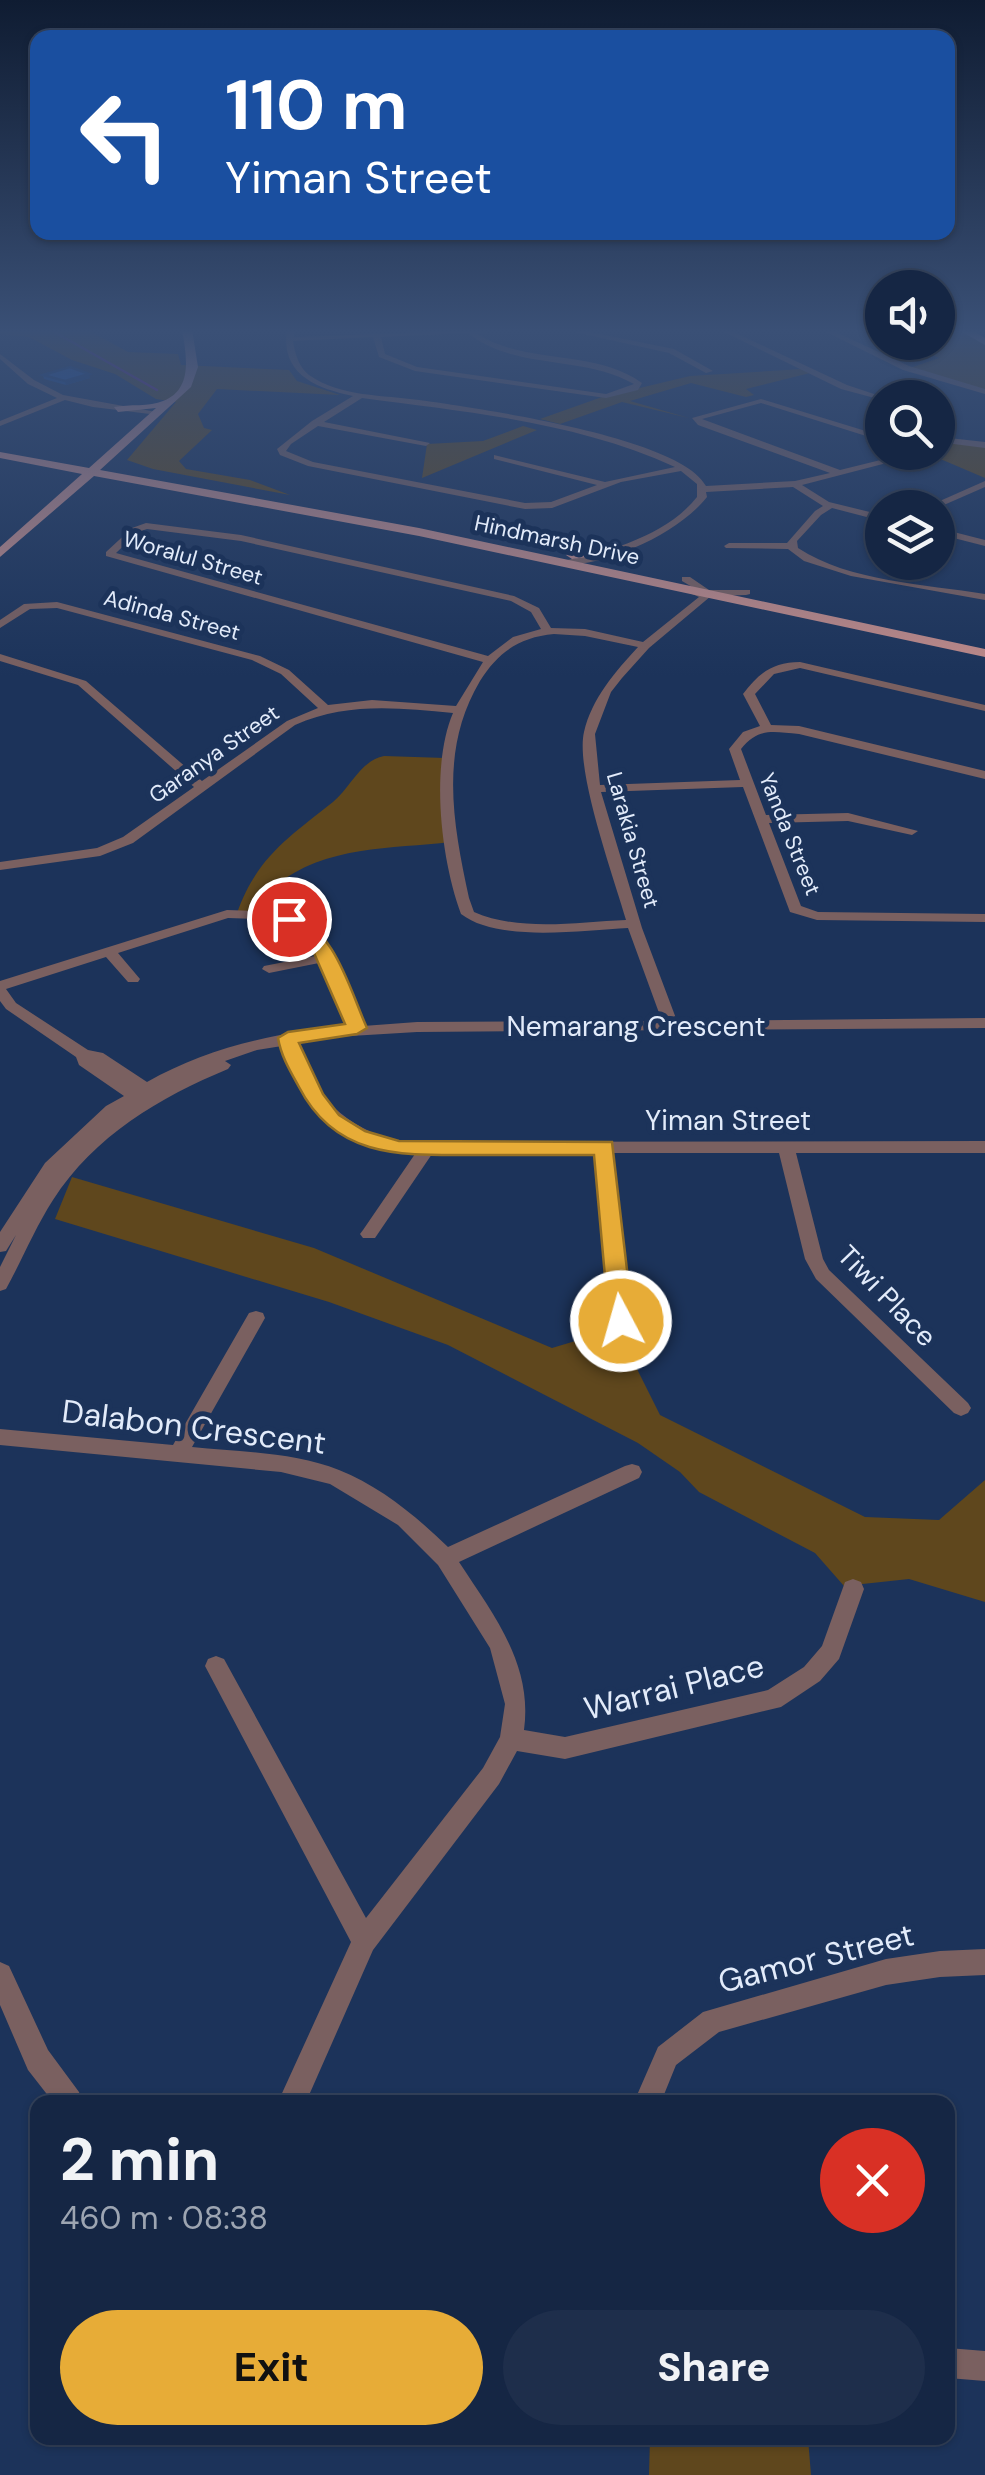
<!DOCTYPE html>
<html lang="en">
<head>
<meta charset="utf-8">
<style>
	body { margin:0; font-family:"DM Sans",sans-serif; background:#1e2e4b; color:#f1f3f6; height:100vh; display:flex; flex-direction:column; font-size:38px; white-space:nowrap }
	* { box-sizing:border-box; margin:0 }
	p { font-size:32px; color:#9da5b2 }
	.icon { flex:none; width:55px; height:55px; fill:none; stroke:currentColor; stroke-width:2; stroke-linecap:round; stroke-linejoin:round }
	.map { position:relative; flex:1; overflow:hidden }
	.side { position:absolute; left:30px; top:2095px; width:925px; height:350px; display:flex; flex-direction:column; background:#152644; border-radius:20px; box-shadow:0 2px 8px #0004,0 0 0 2px #34435d }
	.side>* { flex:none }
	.banner { position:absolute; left:30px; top:30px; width:925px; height:210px; border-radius:20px; box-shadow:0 2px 8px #0004,0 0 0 2px #34435d; background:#1a4fa0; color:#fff; overflow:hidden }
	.controls { position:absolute; left:865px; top:270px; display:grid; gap:20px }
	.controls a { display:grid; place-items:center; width:90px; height:90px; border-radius:50%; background:#152644; box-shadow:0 2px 8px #0004,0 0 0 2px #34435d; font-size:50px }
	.pin { position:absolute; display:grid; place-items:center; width:85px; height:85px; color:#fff; margin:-42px; border:5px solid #fff; border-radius:50%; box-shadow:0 2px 10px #0007 }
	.me { position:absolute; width:110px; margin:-55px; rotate:354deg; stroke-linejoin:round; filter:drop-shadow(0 0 8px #0008) }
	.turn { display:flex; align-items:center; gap:35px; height:210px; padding:0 30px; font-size:45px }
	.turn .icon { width:130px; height:130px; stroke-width:2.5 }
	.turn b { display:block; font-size:70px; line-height:85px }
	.round { display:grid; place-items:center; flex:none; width:105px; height:105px; border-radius:52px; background:#1e2e4b }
	.head { display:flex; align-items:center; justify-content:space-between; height:170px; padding:0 30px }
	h1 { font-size:60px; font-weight:800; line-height:75px }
	.action { display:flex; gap:20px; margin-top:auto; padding:20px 30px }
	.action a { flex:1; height:115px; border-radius:60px; background:#e7ac37; color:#111; font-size:40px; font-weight:800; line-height:115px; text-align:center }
	.action a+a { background:#1e2e4b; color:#f1f3f6 }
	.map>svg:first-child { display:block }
	.green { fill:#5f471d }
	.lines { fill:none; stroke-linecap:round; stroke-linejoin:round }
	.stream { stroke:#782589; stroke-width:2.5 }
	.minor { fill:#7a6060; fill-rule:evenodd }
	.major { fill:#bf8a89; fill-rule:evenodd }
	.highway { fill:#d99b9a; fill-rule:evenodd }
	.wall { fill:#11479b }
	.shaded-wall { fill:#0e397e }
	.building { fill:#1452b4; stroke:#0e397e; stroke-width:2.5 }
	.route { fill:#e7ac37; stroke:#967024; stroke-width:2.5 }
	.labels { text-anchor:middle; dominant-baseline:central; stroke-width:10; stroke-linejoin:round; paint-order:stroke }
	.far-street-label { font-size:22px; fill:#e2ebfa; stroke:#1c335a }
	.street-label { font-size:28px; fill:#e2ebfa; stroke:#1c335a }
	.near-street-label { font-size:32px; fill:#e2ebfa; stroke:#1c335a }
</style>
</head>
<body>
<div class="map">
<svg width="985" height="2475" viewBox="0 0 985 2475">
	<rect width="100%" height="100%" fill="#1c335a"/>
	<g class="green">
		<polygon points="0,329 86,329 128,352 178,354 181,365 289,370 297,381 340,395 217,389 198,414 204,428 212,430 179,461 186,469 250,480 290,495 153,469 127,460 176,402 156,399 115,374 72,360 29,337 0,334"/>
		<polygon points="938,329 960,329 985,344 985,391 910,368 939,358 908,343 938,342"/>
		<polygon points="802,369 810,373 746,389 754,395 746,397 691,383 630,401 689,418 622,402 560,424 540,419 602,397 690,376"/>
		<polygon points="523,426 537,430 422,478 427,444 483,441"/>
		<polygon points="945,442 985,445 985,478 931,455"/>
		<path d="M384 756 445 758 451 842C392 849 325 845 275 886 268 892 264 905 260 914L237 913C257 857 289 837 333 802 351 787 360 761 384 756Z"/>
		<polygon points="72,1177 314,1248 552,1348 592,1336 607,1336 625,1345 660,1415 865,1517 939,1520 985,1480 985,1602 909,1579 844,1586 815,1553 699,1492 680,1472 638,1443 448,1345 329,1302 55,1219"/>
		<polygon points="650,2438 808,2438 811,2475 649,2475"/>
	</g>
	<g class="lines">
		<polyline class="stream" points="49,329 157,390"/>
		<g class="minor">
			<path d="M287 329H295L294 337 518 329 476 333C526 366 593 348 642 383L638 390 606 398 415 371 379 357 373 337 293 341C295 354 299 367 309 375 340 397 384 395 419 400 477 408 681 437 706 486L795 481 830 473 698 425 692 418 761 399 882 436V441L761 403 702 419 840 470 913 452H929L802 485 829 502 882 515V521L832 508 821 515 797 541 798 548C850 582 925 584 985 594V600L851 576 804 561 788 549 726 548 724 546 729 543H787L815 511 823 506 793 487 706 492 707 497C679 533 607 566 562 565V561C608 552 666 536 697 497V484L681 471 621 482 552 508 525 509 308 466 280 455 277 449 312 421 353 396C314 388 280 373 287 329ZM468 333C516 371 581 354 634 384L606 394 417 367 385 354 381 337ZM362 398C467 412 577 422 675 467L605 482 494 455V459L597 485 551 502 525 503 313 462 286 451 291 444 318 426 426 446 430 443 324 422Z"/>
			<polygon points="561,329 575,329 674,349 713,371 706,373 669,353"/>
			<polygon points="718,329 727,329 847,385 886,398 882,400 841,389"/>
			<polygon points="820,329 829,329 909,366 985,389 985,394 903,370"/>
			<polygon points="0,354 34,380 63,395 162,413 158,415 93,407 65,400 0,426 0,421 57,398 28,384 0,359"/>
			<polygon points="940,437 985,442 985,448 938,442"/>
			<polygon points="985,481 985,487 937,508 924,508"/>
			<path d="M146 523 241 535 514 596 539 608 551 628 585 629 643 642 699 597 692 594 699 591 682 581V577H690L709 590H750V594L746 595 711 596 649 648 622 678 611 692 595 734 600 785 740 780 729 749 743 732 760 726 743 694C759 673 773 662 800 662L985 705V711L800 668 774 674 755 694 771 725 799 726 985 771V779L799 734C773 732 759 727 741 749L766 815 848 813 918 831 912 835 848 821 769 823 801 906 818 912 985 914V922L817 920 790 912 743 787 601 792 642 928 677 1021 985 1018V1028L417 1032 334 1037 297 1043C311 1096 347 1128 399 1142L985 1141V1153H796L823 1259 829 1270 968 1403 971 1408 968 1413 961 1416 954 1413 816 1279 805 1259 779 1153H613L630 1321 628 1326H614L612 1321 596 1153 432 1154 375 1238H363L360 1234 363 1230 415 1154C351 1154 298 1106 282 1046L257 1050 225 1061 231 1065 228 1069C160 1097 94 1136 53 1200 35 1228 22 1260 6 1289L0 1291V1267L16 1235 6 1251 0 1252V1232L45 1163 106 1106 124 1096 79 1065 76 1057 6 1009 0 1001V981L227 910 280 912 316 929 363 1026 417 1022 662 1021 628 928C582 930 499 943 461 914 441 860 430 767 453 713 398 708 347 702 295 725L133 843 100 856 0 870V862L97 848 123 837 194 787 78 685 0 661V654L86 681 202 781 287 721 318 708 281 674 252 660 57 608 30 609 0 628V620L24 604 57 602 260 656 289 670 328 705 372 700 456 706 483 662 106 556V552L132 528ZM147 529 241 541 511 601 531 612 541 629 513 637 488 656 116 553 138 532ZM554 634 585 636 638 647C615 672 592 698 584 732 575 771 614 878 626 920 577 922 520 932 474 912L469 898C453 824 439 750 480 681 498 652 520 637 554 634ZM228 918C269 920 295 914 315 956L264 966 262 969 269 973 319 963 349 1027C280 1031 208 1047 147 1082L103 1053 88 1050 16 1003 6 989 106 957 128 982H138L140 979 118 953Z"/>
			<polygon points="938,528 985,540 985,546 938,534"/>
			<path d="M256 1311 263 1313 265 1318 192 1447C240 1452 294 1452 339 1470 380 1486 417 1517 448 1547L625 1466 632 1464 639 1466 642 1472 639 1478 459 1562C493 1614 533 1664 524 1730L565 1737 768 1690 804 1667 822 1646 845 1582 853 1579 861 1582 864 1589 839 1659 820 1681 781 1707 565 1759 517 1751 499 1784 373 1950 306 2102H278L351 1942 205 1666 208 1659 216 1656 224 1659 366 1918 483 1768 500 1737 505 1704 490 1648 438 1565 398 1525 330 1484 281 1472 0 1445V1429L173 1445 249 1313Z"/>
			<polygon points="985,1949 985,1975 940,1977 886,1985 719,2032 676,2065 661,2102 634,2102 658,2047 703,2012 886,1959 940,1951"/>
			<polygon points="0,1962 9,1966 48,2050 79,2092 82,2102 53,2102 28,2070 0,2005"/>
			<polygon points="948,2348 985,2351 985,2381 948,2378"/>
		</g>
		<g class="major">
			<path d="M182 329H192L198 367 191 387 100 470 419 528 985 649V657L419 536 94 476 0 557V547L82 474 0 458V452L89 468 156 408 118 412 114 407C129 404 150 407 163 401 194 389 186 354 182 329Z"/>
			<polygon points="605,547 611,551 609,554 572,559 566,555"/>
		</g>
		<polygon class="highway" points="957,329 970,329 985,338 985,345"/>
	</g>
	<polygon class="wall" points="43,375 90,378 66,385 44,379"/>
	<polygon class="shaded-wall" points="89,374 90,378 66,385 65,381"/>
	<polygon class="building" points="70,367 89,374 65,381 43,375"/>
	<linearGradient id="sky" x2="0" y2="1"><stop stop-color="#0f1c32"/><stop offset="0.49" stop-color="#3a5076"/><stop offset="1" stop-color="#3a5076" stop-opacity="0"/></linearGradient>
	<rect width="985" height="676" fill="url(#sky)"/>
	<path class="route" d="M289 914C335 928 349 988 367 1028L357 1034 299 1043 323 1094 339 1115 365 1131 399 1141 612 1142 633 1321 630 1327H613L609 1321 594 1155C556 1155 517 1155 479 1155 406 1155 337 1161 299 1087 290 1071 281 1056 278 1038L288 1032 345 1024 310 944 280 919Z"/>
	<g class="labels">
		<g class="far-street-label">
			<text transform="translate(557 540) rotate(12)">Hindmarsh Drive</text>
			<text transform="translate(193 558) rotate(16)">Woralul Street</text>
			<text transform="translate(172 615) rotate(15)">Adinda Street</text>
			<text transform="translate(214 754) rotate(-35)">Garanya Street</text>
			<text transform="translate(790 834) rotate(68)">Yanda Street</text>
			<text transform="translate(633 840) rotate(74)">Larakia Street</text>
		</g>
		<g class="street-label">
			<text x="636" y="1026">Nemarang Crescent</text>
			<text x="728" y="1120">Yiman Street</text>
			<text transform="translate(887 1296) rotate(46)">Tiwi Place</text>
		</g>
		<g class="near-street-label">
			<text transform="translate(194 1427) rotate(7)">Dalabon Crescent</text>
			<text transform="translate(674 1687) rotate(-14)">Warrai Place</text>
			<text transform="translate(816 1958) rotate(-14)">Gamor Street</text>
		</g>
	</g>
</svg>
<div class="controls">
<a><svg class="icon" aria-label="sound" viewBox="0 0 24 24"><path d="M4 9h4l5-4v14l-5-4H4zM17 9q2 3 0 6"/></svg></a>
<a><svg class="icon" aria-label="search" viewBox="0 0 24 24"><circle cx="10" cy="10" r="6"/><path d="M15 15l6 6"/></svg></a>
<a><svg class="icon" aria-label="layers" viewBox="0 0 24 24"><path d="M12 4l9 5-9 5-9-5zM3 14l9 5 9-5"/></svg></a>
</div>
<div class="pin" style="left:289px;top:919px;background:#d93025"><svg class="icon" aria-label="arrive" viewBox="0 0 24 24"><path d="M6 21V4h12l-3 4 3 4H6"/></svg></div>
<svg class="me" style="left:621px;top:1321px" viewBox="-20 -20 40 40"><circle r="17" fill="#e7ac37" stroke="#fff" stroke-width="3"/><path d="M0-11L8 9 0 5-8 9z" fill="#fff"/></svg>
<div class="banner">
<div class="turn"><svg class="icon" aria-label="left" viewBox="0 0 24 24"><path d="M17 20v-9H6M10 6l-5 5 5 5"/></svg><div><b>110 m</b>Yiman Street</div></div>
</div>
<section class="side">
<div class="head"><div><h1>2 min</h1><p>460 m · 08:38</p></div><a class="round" style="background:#d93025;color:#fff"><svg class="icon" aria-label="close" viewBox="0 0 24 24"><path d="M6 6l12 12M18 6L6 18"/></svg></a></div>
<div class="action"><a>Exit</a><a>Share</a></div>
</section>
</div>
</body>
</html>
